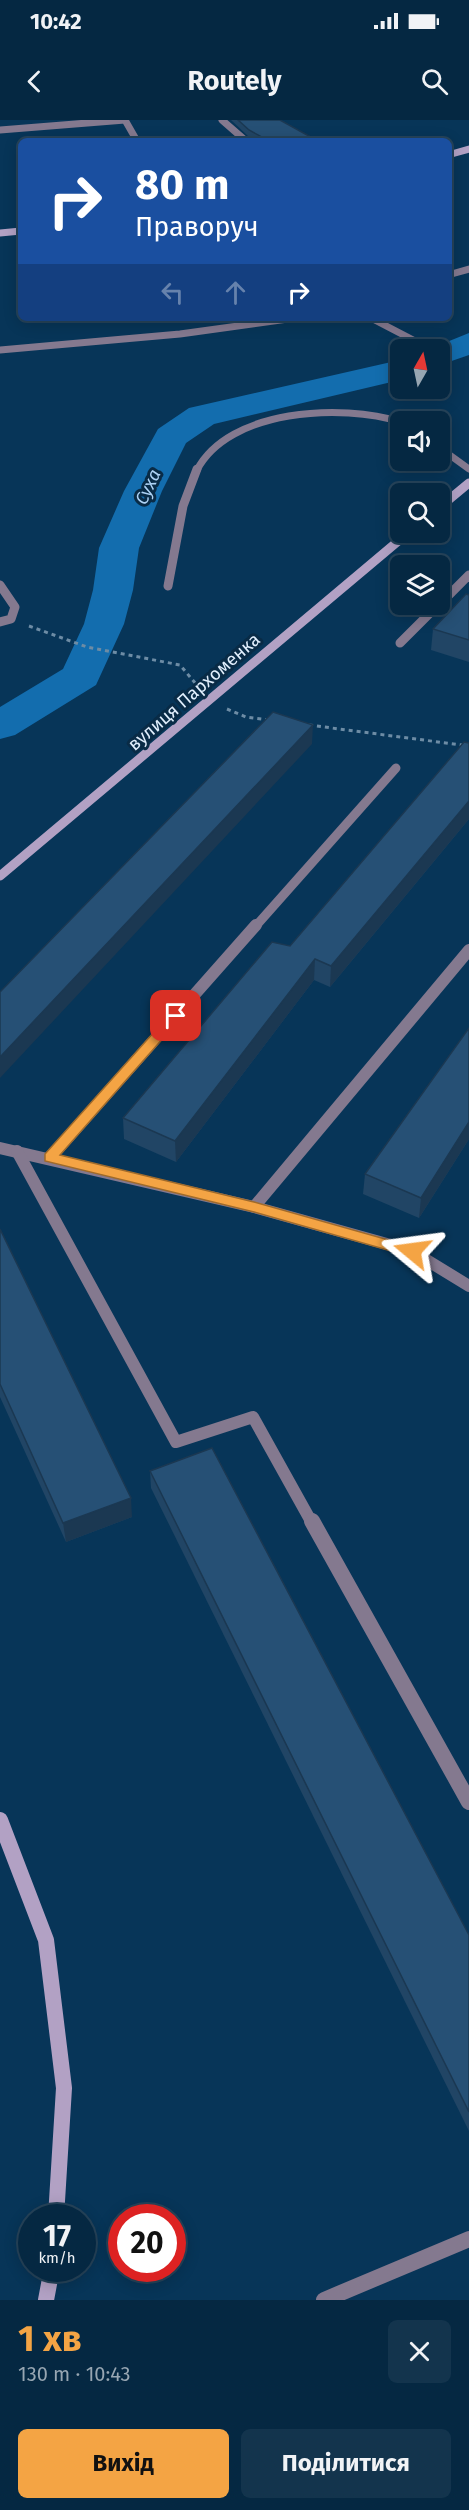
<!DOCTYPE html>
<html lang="uk">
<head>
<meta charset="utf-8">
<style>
	body { margin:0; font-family:"Fira Sans",sans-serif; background:#13344d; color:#f1f3f6; height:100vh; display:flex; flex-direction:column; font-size:22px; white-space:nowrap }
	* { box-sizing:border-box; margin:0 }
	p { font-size:20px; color:#97a6b2 }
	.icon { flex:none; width:33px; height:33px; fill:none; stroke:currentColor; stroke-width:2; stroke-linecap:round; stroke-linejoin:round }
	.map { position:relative; height:2180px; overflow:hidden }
	.panel { display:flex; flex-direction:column; background:#052842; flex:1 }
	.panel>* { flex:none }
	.hud { position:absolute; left:18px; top:18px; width:434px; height:183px; border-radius:9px; box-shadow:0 3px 15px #0003,0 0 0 2px #26445b; background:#1a4fa0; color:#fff; overflow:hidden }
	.needle { width:39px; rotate:9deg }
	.controls { position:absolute; left:390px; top:219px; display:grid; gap:12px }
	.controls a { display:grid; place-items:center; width:60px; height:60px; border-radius:9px; background:#052842; box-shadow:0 3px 15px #0003,0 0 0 2px #26445b; font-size:30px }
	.speed { position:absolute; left:18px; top:2084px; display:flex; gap:12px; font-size:30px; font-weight:700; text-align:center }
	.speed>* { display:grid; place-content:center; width:78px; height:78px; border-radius:50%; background:#052842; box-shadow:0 3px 15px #0003,0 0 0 2px #26445b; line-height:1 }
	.speed small { font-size:15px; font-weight:400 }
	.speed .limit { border:9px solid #d22; background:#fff; color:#111 }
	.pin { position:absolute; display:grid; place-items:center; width:51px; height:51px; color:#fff; margin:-26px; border-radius:12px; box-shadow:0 3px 9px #0006 }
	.me { position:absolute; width:66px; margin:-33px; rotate:286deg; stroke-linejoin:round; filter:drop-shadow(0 0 4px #0008) }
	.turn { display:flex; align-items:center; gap:21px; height:126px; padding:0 18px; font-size:27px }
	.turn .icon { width:78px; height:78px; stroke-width:2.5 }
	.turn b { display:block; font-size:42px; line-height:51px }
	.lanes { display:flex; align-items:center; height:57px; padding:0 18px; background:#0003; justify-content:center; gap:30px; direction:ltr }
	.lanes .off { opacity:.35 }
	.round { display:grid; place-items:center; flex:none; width:63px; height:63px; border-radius:9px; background:#13344d }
	.head { display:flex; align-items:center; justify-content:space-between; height:102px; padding:0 18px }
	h1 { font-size:36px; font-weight:700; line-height:45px; color:#f4a444 }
	.action { display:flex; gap:12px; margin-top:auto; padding:12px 18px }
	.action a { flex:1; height:69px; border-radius:9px; background:#f4a444; color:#111; font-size:24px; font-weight:700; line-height:69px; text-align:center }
	.action a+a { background:#13344d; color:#f1f3f6 }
	.status { display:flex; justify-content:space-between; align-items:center; height:42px; padding:0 30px; background:#052842; direction:ltr }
	.status svg { height:16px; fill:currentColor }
	header { display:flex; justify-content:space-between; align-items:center; height:78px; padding:0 18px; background:#052842; font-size:27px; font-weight:700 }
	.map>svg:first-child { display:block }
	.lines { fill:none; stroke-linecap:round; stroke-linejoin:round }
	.river { fill:#136dae; fill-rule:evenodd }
	.path { stroke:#6d8ca5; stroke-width:3; stroke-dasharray:4 4; stroke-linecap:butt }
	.lane-far3 { stroke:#84798f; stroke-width:7 }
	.lane-far2 { stroke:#84798f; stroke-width:9 }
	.lane-far1 { stroke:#84798f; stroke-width:12 }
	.lane { stroke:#84798f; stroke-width:16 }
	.street-far1 { stroke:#84798f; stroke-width:7 }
	.street { stroke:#84798f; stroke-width:9 }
	.secondary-far2 { stroke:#b2a1c4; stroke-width:7 }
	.secondary-far1 { stroke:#b2a1c4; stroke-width:9 }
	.secondary { stroke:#b2a1c4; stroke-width:16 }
	.wall { fill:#214565 }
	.shaded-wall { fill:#1b3852 }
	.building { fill:#265075; stroke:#1b3852; stroke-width:1.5 }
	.route { fill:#f4a444; stroke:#9f6b2c; stroke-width:1.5 }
	.labels { text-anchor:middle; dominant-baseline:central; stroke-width:6; stroke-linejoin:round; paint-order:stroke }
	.far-water-label { font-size:18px; font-style:italic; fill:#add2f5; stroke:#092b46 }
	.far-street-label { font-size:18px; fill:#e1effd; stroke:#092b46 }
</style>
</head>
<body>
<div class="status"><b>10:42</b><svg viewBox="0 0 49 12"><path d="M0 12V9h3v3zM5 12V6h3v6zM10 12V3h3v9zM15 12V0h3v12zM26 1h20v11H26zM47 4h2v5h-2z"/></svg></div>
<header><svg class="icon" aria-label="back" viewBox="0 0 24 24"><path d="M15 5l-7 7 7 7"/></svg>Routely<svg class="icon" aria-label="search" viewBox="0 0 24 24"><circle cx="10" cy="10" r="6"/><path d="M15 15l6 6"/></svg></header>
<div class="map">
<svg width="469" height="2180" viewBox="0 0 469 2180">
	<rect width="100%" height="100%" fill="#073558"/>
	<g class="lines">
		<g class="river">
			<polygon points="469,213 469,235 440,245 440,230 427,230"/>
			<polygon points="400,240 400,260 214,304 186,323 162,371 139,428 133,470 124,504 96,565 15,615 0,619 0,587 63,549 84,504 93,470 99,428 124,371 158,309 189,288"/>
		</g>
		<g class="path">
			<polyline points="29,506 87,527 180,545 196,564"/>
			<polyline points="227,589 246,597 269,600"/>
			<polyline points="309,605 469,626"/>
		</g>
		<g class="lane-far3">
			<polyline points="440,328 469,349"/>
			<path d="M197 350C229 289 342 283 401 302"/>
		</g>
		<g class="lane-far2">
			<polyline points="168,466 183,386 197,349"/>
			<polyline points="440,484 469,455"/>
			<polyline points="400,523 439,484"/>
			<polyline points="255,807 396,648"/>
		</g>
		<g class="lane-far1">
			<polyline points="0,1028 254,1087 412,1131 469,1166"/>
			<polyline points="17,1031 176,1322 253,1297 312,1403"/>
			<polyline points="50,1038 256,805"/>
			<polyline points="254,1087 469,830"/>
		</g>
		<g class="lane">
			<polyline points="312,1401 469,1682"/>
			<polyline points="324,2180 469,2119"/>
		</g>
		<g class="street-far1">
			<polyline points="125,0 137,21"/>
			<polyline points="222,0 246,21"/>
			<polyline points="0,10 125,0"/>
			<polyline points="448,155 469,149"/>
			<polyline points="371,198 417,222"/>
			<polyline points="0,230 180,214 295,198"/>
		</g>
		<polyline class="street" points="0,465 15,487 11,499 0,502"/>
		<g class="secondary-far2">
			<polyline points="448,35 469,29"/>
			<polyline points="0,113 21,111"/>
		</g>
		<g class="secondary-far1">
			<polyline points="440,387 469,363"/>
			<polyline points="0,756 409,412"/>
		</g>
		<g class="secondary">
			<polyline points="0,1700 46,1820 64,1968 56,2097"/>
			<polyline points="46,2180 52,2148"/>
		</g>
	</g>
	<g class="wall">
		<polygon points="231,0 280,0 318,21 257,21 249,17"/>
		<polygon points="469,475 469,542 431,530 433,509"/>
		<polygon points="469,623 469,699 330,867 314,860 176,1042 124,1019 123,998 290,826"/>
		<polygon points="469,908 469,1019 419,1098 363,1074 365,1054"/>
		<polygon points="0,1109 132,1397 66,1422 0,1277"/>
		<polygon points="150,1351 469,1815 469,2011 151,1368"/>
	</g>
	<g class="shaded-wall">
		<polygon points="313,605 312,624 0,958 0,937"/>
		<polygon points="469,681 469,699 330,867 331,846"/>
		<polygon points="315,839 314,860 176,1042 175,1021"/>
		<polygon points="469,1002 469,1019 419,1098 421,1078"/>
		<polygon points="131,1378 132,1397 66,1422 63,1403"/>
	</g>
	<g class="building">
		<polygon points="238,0 280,0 318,21 269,21 249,10"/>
		<polygon points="466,474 469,475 469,520 433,509"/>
		<polygon points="273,592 313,605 0,937 0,872"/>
		<polygon points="464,622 469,623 469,681 331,846 315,839 175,1021 123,998 272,822 290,826"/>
		<polygon points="469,908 469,1002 421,1078 365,1054"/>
		<polygon points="0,1109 131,1378 63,1403 0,1264"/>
		<polygon points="212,1328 469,1815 469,1992 150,1351"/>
	</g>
	<polygon class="route" points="176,892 182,896 180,899 60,1035 254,1082 417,1128 417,1135 412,1137 254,1092 45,1041 45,1034 171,893"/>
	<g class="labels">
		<g class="far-water-label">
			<text transform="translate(148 367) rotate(-65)">Суха</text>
		</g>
		<g class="far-street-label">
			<text transform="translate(194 572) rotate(-41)">вулиця Пархоменка</text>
		</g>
	</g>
</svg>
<div class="controls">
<a><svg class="needle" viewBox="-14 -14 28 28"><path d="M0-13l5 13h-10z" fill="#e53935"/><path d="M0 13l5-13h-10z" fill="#97a6b2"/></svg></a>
<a><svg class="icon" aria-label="sound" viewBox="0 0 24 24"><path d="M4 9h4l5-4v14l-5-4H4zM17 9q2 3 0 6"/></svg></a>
<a><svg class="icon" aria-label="search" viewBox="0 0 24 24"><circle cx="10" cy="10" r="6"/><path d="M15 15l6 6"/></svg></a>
<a><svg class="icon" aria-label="layers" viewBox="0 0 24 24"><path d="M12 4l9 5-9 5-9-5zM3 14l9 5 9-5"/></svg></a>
</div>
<div class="speed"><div>17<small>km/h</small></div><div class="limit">20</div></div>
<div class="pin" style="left:176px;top:896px;background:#d93025"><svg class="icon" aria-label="arrive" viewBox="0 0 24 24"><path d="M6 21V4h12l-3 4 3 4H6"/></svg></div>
<svg class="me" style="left:412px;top:1131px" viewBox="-20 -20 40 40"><path d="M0-17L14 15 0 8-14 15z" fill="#f4a444" stroke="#fff" stroke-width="4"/></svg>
<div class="hud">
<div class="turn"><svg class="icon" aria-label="right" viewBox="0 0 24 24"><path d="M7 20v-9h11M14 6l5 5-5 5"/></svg><div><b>80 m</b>Праворуч</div></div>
<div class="lanes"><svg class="icon off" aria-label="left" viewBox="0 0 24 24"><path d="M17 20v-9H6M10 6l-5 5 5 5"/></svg><svg class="icon off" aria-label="ahead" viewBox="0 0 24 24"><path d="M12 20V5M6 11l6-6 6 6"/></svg><svg class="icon" aria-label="right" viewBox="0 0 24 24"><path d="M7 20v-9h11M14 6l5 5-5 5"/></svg></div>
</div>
</div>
<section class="panel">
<div class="head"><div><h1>1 хв</h1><p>130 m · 10:43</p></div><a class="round"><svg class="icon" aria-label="close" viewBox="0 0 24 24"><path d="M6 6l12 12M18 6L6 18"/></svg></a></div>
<div class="action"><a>Вихід</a><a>Поділитися</a></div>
</section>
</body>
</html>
